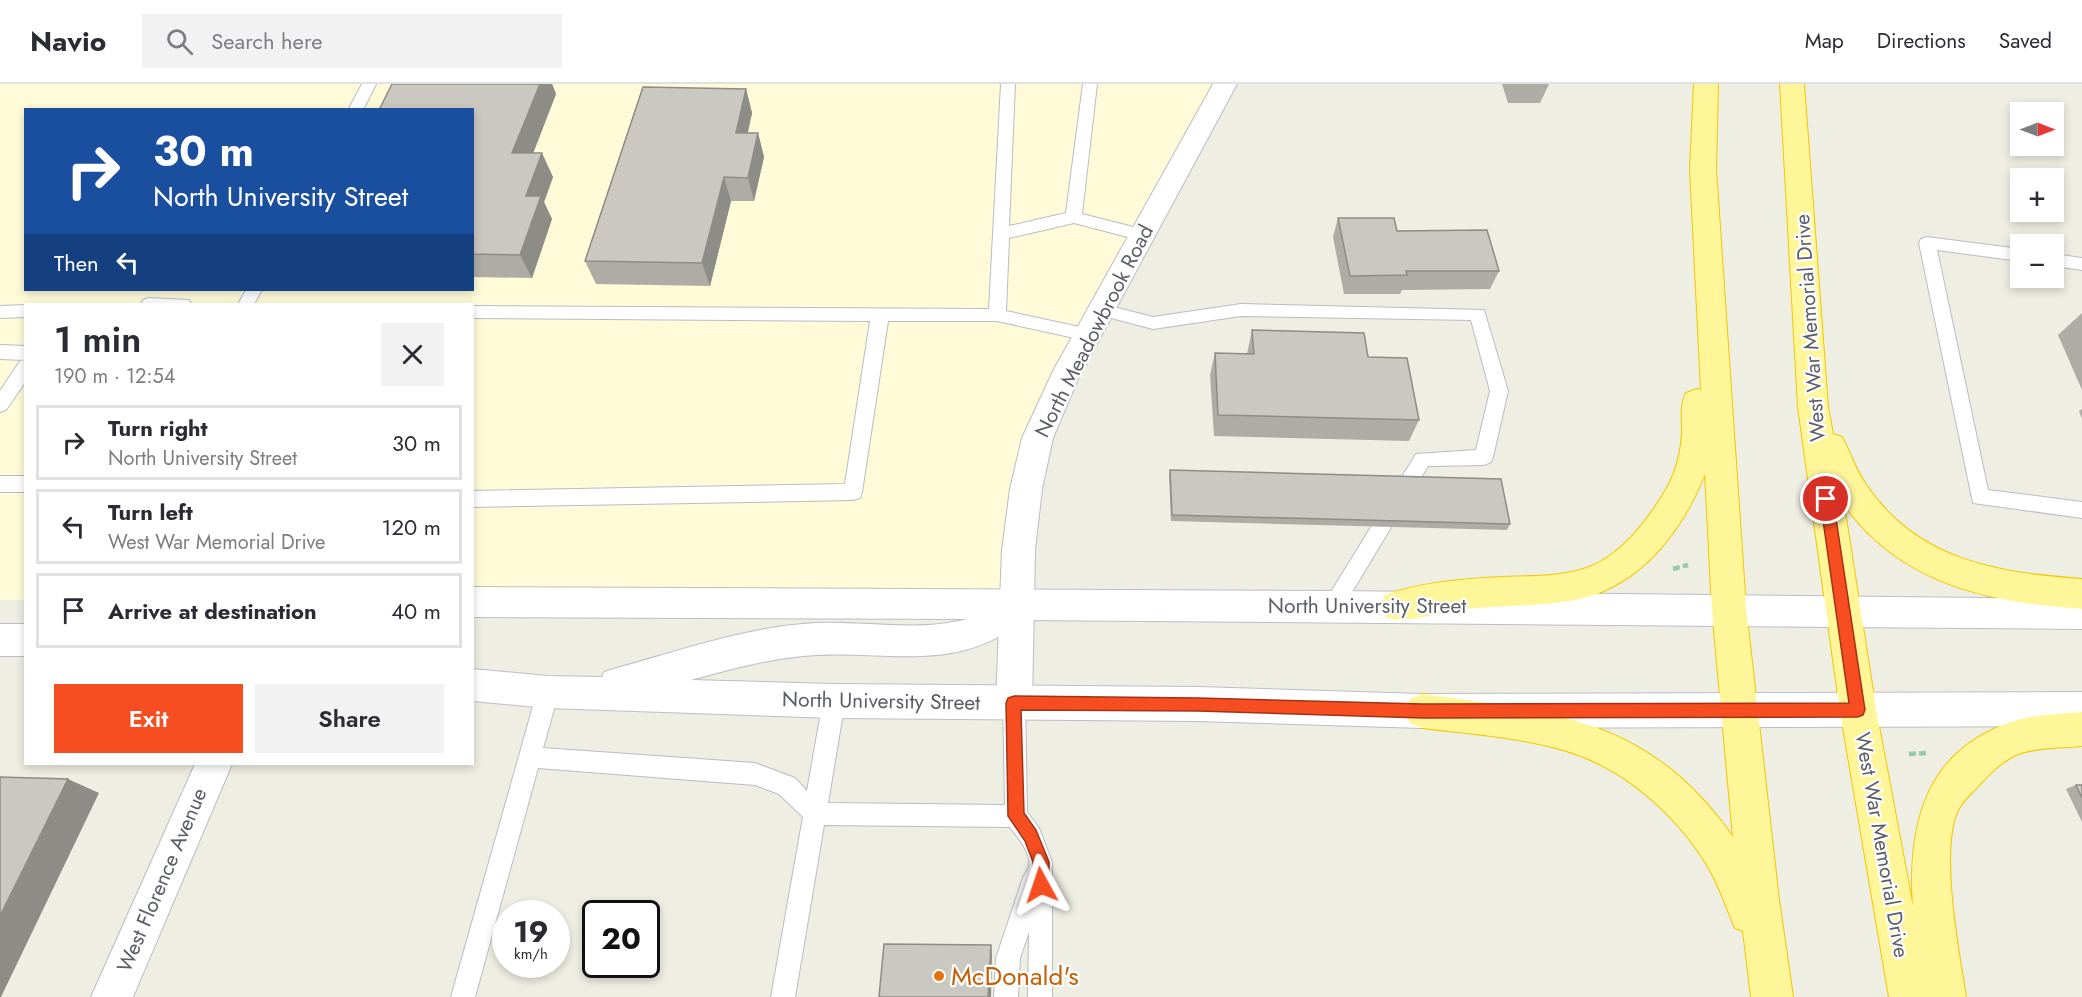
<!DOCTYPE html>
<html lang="en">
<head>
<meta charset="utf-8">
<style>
	body { margin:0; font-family:Jost,sans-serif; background:#f2f2f3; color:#2b2b33; height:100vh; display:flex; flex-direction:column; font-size:22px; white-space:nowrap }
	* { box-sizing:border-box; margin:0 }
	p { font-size:20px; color:#7c7c81 }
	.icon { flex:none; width:33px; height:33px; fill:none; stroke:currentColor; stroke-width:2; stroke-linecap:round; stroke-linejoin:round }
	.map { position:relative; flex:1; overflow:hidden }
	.side { position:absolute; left:24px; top:219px; width:450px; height:462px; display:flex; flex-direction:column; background:#fff; border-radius:0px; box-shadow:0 3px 9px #0003 }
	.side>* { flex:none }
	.banner { position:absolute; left:24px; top:24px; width:450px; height:183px; border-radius:0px; box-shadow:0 3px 9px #0003; background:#1a4fa0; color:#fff; overflow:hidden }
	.needle { width:39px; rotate:90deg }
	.fabs { position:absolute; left:2010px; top:18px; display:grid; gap:12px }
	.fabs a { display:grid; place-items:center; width:54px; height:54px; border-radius:0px; background:#fff; box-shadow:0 3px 9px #0003; font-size:30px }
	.speed { position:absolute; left:492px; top:816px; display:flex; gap:12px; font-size:30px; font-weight:700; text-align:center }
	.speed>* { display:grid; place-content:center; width:78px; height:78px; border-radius:50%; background:#fff; box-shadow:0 3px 9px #0003; line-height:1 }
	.speed small { font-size:15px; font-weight:400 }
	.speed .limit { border:3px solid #111; border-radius:9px; background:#fff; color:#111 }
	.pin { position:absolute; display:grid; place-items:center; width:51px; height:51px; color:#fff; margin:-26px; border:3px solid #fff; border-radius:50%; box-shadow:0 2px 6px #0007 }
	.me { position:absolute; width:66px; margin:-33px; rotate:355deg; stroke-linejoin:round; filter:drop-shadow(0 0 4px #0008) }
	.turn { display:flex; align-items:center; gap:21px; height:126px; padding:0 30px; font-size:27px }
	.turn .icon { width:78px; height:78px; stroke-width:2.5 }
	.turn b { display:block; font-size:42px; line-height:51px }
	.then { display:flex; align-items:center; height:57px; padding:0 30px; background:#0003; gap:12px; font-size:22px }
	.round { display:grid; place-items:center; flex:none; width:63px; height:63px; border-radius:0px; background:#f2f2f3 }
	.headline { display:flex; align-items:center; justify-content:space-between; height:102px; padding:0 30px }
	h1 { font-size:36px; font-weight:600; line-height:45px }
	.button { display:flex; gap:12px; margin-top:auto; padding:12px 30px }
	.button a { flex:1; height:69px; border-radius:0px; background:#f74e21; color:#fff; font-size:24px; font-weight:600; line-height:69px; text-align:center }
	.button a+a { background:#f2f2f3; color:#2b2b33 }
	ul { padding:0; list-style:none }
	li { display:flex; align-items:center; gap:18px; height:75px; margin:0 12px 9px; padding:0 18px; border:3px solid #e1e1e2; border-radius:0px }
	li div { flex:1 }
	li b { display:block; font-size:22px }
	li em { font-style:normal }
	header { display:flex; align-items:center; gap:36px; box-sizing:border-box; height:84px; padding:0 30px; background:#fff; border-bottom:2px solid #e1e1e2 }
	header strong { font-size:28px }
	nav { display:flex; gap:33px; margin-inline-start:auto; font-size:21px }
	.search { width:420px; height:54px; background:#f2f2f3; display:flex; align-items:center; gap:15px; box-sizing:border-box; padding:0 21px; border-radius:0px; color:#7c7c81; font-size:22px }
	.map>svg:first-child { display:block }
	.commercial { fill:#fffbd8; fill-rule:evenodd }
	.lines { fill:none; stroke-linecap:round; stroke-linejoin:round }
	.service-casing { stroke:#bbbcc3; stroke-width:2 }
	.tertiary-casing { stroke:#bbbcc3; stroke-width:2 }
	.secondary-casing { stroke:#bcbec6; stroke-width:2 }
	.trunk-casing { stroke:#f2c600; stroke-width:2 }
	.path { stroke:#95caac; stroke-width:4.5; stroke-dasharray:7 3; stroke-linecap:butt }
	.service { fill:#fff; fill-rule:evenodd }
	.tertiary { fill:#fff; fill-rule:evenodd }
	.secondary { fill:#fff; fill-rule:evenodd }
	.trunk { fill:#fff699; fill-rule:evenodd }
	.wall { fill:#aeaca5 }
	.shaded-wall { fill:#8d8c86 }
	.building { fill:#cac8c0; stroke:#8d8c86; stroke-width:1.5 }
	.route { fill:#f74e21; stroke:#a13315; stroke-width:1.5 }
	.food-dot { fill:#e8710a; stroke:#fff; stroke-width:2 }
	.labels { text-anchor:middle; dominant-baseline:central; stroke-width:4.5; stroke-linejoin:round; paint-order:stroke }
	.street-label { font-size:21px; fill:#5b5e65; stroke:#fff }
	.near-food-label { font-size:26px; fill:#c56008; stroke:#fff; text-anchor:start }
</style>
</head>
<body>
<header>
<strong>Navio</strong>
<div class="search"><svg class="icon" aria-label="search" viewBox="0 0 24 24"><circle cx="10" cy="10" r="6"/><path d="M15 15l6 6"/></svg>Search here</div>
<nav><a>Map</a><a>Directions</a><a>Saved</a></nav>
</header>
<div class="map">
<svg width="2082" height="913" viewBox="0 0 2082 913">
	<rect width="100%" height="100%" fill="#efeee3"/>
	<path class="commercial" d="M0 0H1225L1044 336 1016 521 473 518 472 220H26L25 516H0ZM26 26H472V206H26Z"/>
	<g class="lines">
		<defs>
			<g id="service">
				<polygon points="362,0 376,0 363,26 348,26"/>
				<polygon points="1001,0 1015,0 1009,142 1066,129 1083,0 1097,0 1082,130 1149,147 1151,151 1149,155 1143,157 1074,139 1009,154 1006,227 1094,246 1097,251 1094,256 1088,257 997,237 888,237 862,408 860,414 853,416 472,423 472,407 845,400 870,237 472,234 472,222 989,225"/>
				<polygon points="1927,153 2020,165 2020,177 1937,166 1988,406 2082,418 2082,434 1973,419 1919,159 1921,155"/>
				<polygon points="2054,170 2082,174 2082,186 2054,182"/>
				<polygon points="246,206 262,206 254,220 238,220"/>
				<polygon points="149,214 189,216 191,220 141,220 143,216"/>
				<polygon points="1102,220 1153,233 1241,220 1484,226 1508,307 1493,373 1491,378 1484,381 1428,382 1340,528 1333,531 1326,528 1323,522 1326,516 1416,370 1476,366 1490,307 1471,236 1241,232 1153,245 1096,230 1093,226 1096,222"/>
				<polygon points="26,221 26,233 0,234 0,222"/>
				<polygon points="0,261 26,262 26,297 6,326 0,328 0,307 20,277 25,276 0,275"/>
				<rect x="0" y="392" width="26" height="16"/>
				<path d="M548 598 555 601 559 608 543 664 755 679 795 694 807 707 823 617 826 610 834 607 842 610 845 617 828 719 1005 721 1003 619 1006 612 1014 609 1022 612 1025 619 1027 728 1039 744 1052 778V913H1028L1029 848 1020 874 1018 913H994L996 874 1023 794C1025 790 1029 785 1029 782 1032 769 1017 753 1010 743L824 741 795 913H771L803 733 779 710 755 701 538 684 475 913H451L537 608 541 601Z"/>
			</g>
			<g id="tertiary">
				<polygon points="1213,0 1237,0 1078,295 1053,354 1042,405 1035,466 1032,619 1027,631 1014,636 1001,631 996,619 1002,466 1010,405 1022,354 1053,287"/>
				<polygon points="195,680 232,680 133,913 91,913"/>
			</g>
			<g id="secondary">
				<path d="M472 503 1333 507 2082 515V545L1023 536C959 589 892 567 817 571 773 573 732 585 691 596L834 600 1198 603 1423 610 2082 608V642L1423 644 1198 637 834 634 548 624 472 617V585L548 592 602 593 604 588 617 584C682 566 749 542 817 539 866 537 919 548 967 535L472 533Z"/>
				<rect x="0" y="540" width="26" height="32"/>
			</g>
			<g id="trunk">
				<path d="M1694 0H1718L1716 85 1746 525 1779 816 1793 913H1751L1743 847 1735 844C1726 823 1719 801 1707 781 1675 729 1623 683 1563 666 1518 653 1470 650 1423 644L1410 639 1405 627 1410 615 1423 610C1557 629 1648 633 1733 753L1712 525 1705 390C1682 447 1642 500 1580 515 1543 523 1504 521 1466 525 1440 527 1409 541 1385 533L1380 522 1385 511C1422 498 1463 495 1502 493 1530 492 1563 493 1589 483 1623 470 1651 432 1668 402 1677 385 1681 367 1682 349 1682 335 1680 321 1686 309L1697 305 1701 306 1690 85Z"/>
				<path d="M1780 0H1804L1828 323 1833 350 1842 353C1851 370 1856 387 1867 402 1918 477 1999 489 2082 495V525C1989 518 1902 501 1844 421L1876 626 1913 823C1907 737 1927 663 2018 636 2039 630 2061 630 2082 628V662C2062 664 2038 663 2018 670 2004 676 1992 687 1982 698 1974 707 1964 715 1958 726 1939 766 1959 868 1966 913H1889L1840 626 1798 323Z"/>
			</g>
		</defs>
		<use href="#service" class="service-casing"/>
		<use href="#tertiary" class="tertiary-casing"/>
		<use href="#secondary" class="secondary-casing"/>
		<use href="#trunk" class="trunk-casing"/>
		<g class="path">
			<polyline points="1673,485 1688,481"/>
			<polyline points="1909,670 1927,669"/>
		</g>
		<use href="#service" class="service"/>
		<use href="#tertiary" class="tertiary"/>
		<use href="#secondary" class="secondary"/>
		<use href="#trunk" class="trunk"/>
	</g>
	<g class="wall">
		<polygon points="392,0 552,0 556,10 533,69 553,93 544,118 552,135 532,194 472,193 472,26"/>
		<polygon points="1502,0 1549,0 1540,19 1508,19"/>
		<polygon points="746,5 752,29 748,49 758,49 764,73 754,117 731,117 710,202 596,200 585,177"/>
		<polygon points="1338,134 1397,147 1499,187 1490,205 1402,206 1400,210 1344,210 1333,153"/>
		<polygon points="2082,229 2082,306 2058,251"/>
		<polygon points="1252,246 1368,273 1419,336 1409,357 1214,352 1210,291 1215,269 1247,270"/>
		<polygon points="2082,325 2082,335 2079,327"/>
		<polygon points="1170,386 1510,440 1507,446 1171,437 1169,392"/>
		<polygon points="2076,701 2082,701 2082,738 2066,705"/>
	</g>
	<g class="shaded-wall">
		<polygon points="540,0 552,0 556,10 524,93 512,69"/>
		<polygon points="746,5 752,29 742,72 736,49"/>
		<polygon points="758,49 764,73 754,117 748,94"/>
		<polygon points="542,69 553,93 544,118 552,135 532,194 520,171 526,112"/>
		<polygon points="724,93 731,117 710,202 702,179"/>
		<polygon points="68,695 99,709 1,913 0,913 0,832"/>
		<polygon points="991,861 992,871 991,913 988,913"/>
	</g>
	<g class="building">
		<polygon points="392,0 540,0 512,69 542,69 526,112 541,112 520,171 472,170 472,26 379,26"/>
		<polygon points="643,3 746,5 736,49 758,49 748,94 724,93 702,179 585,177"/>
		<polygon points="1338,134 1394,134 1397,147 1487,146 1499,187 1406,187 1407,191 1350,192"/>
		<polygon points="1252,246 1364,249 1368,273 1407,274 1419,336 1218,331 1215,269 1254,270"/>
		<polygon points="1170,386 1501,395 1510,440 1172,431"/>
		<polygon points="0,693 68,695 0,832"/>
		<polygon points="2076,701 2082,701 2082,714"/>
		<polygon points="884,860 991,861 988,913 879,913"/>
	</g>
	<polygon class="route" points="1826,410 1833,415 1865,626 1863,631 1858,633 1423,634 1198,627 1021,626 1024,729 1036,746 1049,778 1049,801 1047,806 1041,809 1035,806 1033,801 1033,778 1025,757 1008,732 1006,619 1008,614 1014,612 1198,614 1423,620 1849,619 1820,415"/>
	<circle class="food-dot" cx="939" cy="892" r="6"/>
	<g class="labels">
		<g class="street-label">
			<text transform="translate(1810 244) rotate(-94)">West War Memorial Drive</text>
			<text transform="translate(1094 247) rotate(-63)">North Meadowbrook Road</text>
			<text x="1367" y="522">North University Street</text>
			<text transform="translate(881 617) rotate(1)">North University Street</text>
			<text transform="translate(1882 761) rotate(80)">West War Memorial Drive</text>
			<text transform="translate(162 796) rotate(-67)">West Florence Avenue</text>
		</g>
		<g class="near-food-label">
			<text x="951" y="892">McDonald's</text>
		</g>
	</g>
</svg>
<div class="fabs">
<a><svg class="needle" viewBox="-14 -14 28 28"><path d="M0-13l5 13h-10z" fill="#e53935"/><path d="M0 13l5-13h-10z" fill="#7c7c81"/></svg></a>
<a>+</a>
<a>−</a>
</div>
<div class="speed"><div>19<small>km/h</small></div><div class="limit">20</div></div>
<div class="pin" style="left:1826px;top:415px;background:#d93025"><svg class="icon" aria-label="arrive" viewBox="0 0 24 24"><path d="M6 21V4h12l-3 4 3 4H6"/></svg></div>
<svg class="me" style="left:1041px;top:801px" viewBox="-20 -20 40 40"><path d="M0-17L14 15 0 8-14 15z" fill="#f74e21" stroke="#fff" stroke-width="4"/></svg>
<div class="banner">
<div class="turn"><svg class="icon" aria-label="right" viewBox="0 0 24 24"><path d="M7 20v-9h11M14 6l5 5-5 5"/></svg><div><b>30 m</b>North University Street</div></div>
<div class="then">Then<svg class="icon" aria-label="left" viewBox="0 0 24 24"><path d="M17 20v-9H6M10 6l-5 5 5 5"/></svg></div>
</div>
<section class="side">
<div class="headline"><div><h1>1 min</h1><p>190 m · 12:54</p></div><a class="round"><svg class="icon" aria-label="close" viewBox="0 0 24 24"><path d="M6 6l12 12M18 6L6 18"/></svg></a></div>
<ul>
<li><svg class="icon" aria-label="right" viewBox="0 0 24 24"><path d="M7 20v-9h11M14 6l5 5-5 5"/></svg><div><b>Turn right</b><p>North University Street</p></div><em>30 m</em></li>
<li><svg class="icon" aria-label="left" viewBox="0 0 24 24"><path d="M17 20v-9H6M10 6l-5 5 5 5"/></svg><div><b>Turn left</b><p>West War Memorial Drive</p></div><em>120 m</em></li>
<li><svg class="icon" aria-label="arrive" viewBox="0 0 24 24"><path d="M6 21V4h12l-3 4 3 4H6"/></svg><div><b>Arrive at destination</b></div><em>40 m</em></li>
</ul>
<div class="button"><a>Exit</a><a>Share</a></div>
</section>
</div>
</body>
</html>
